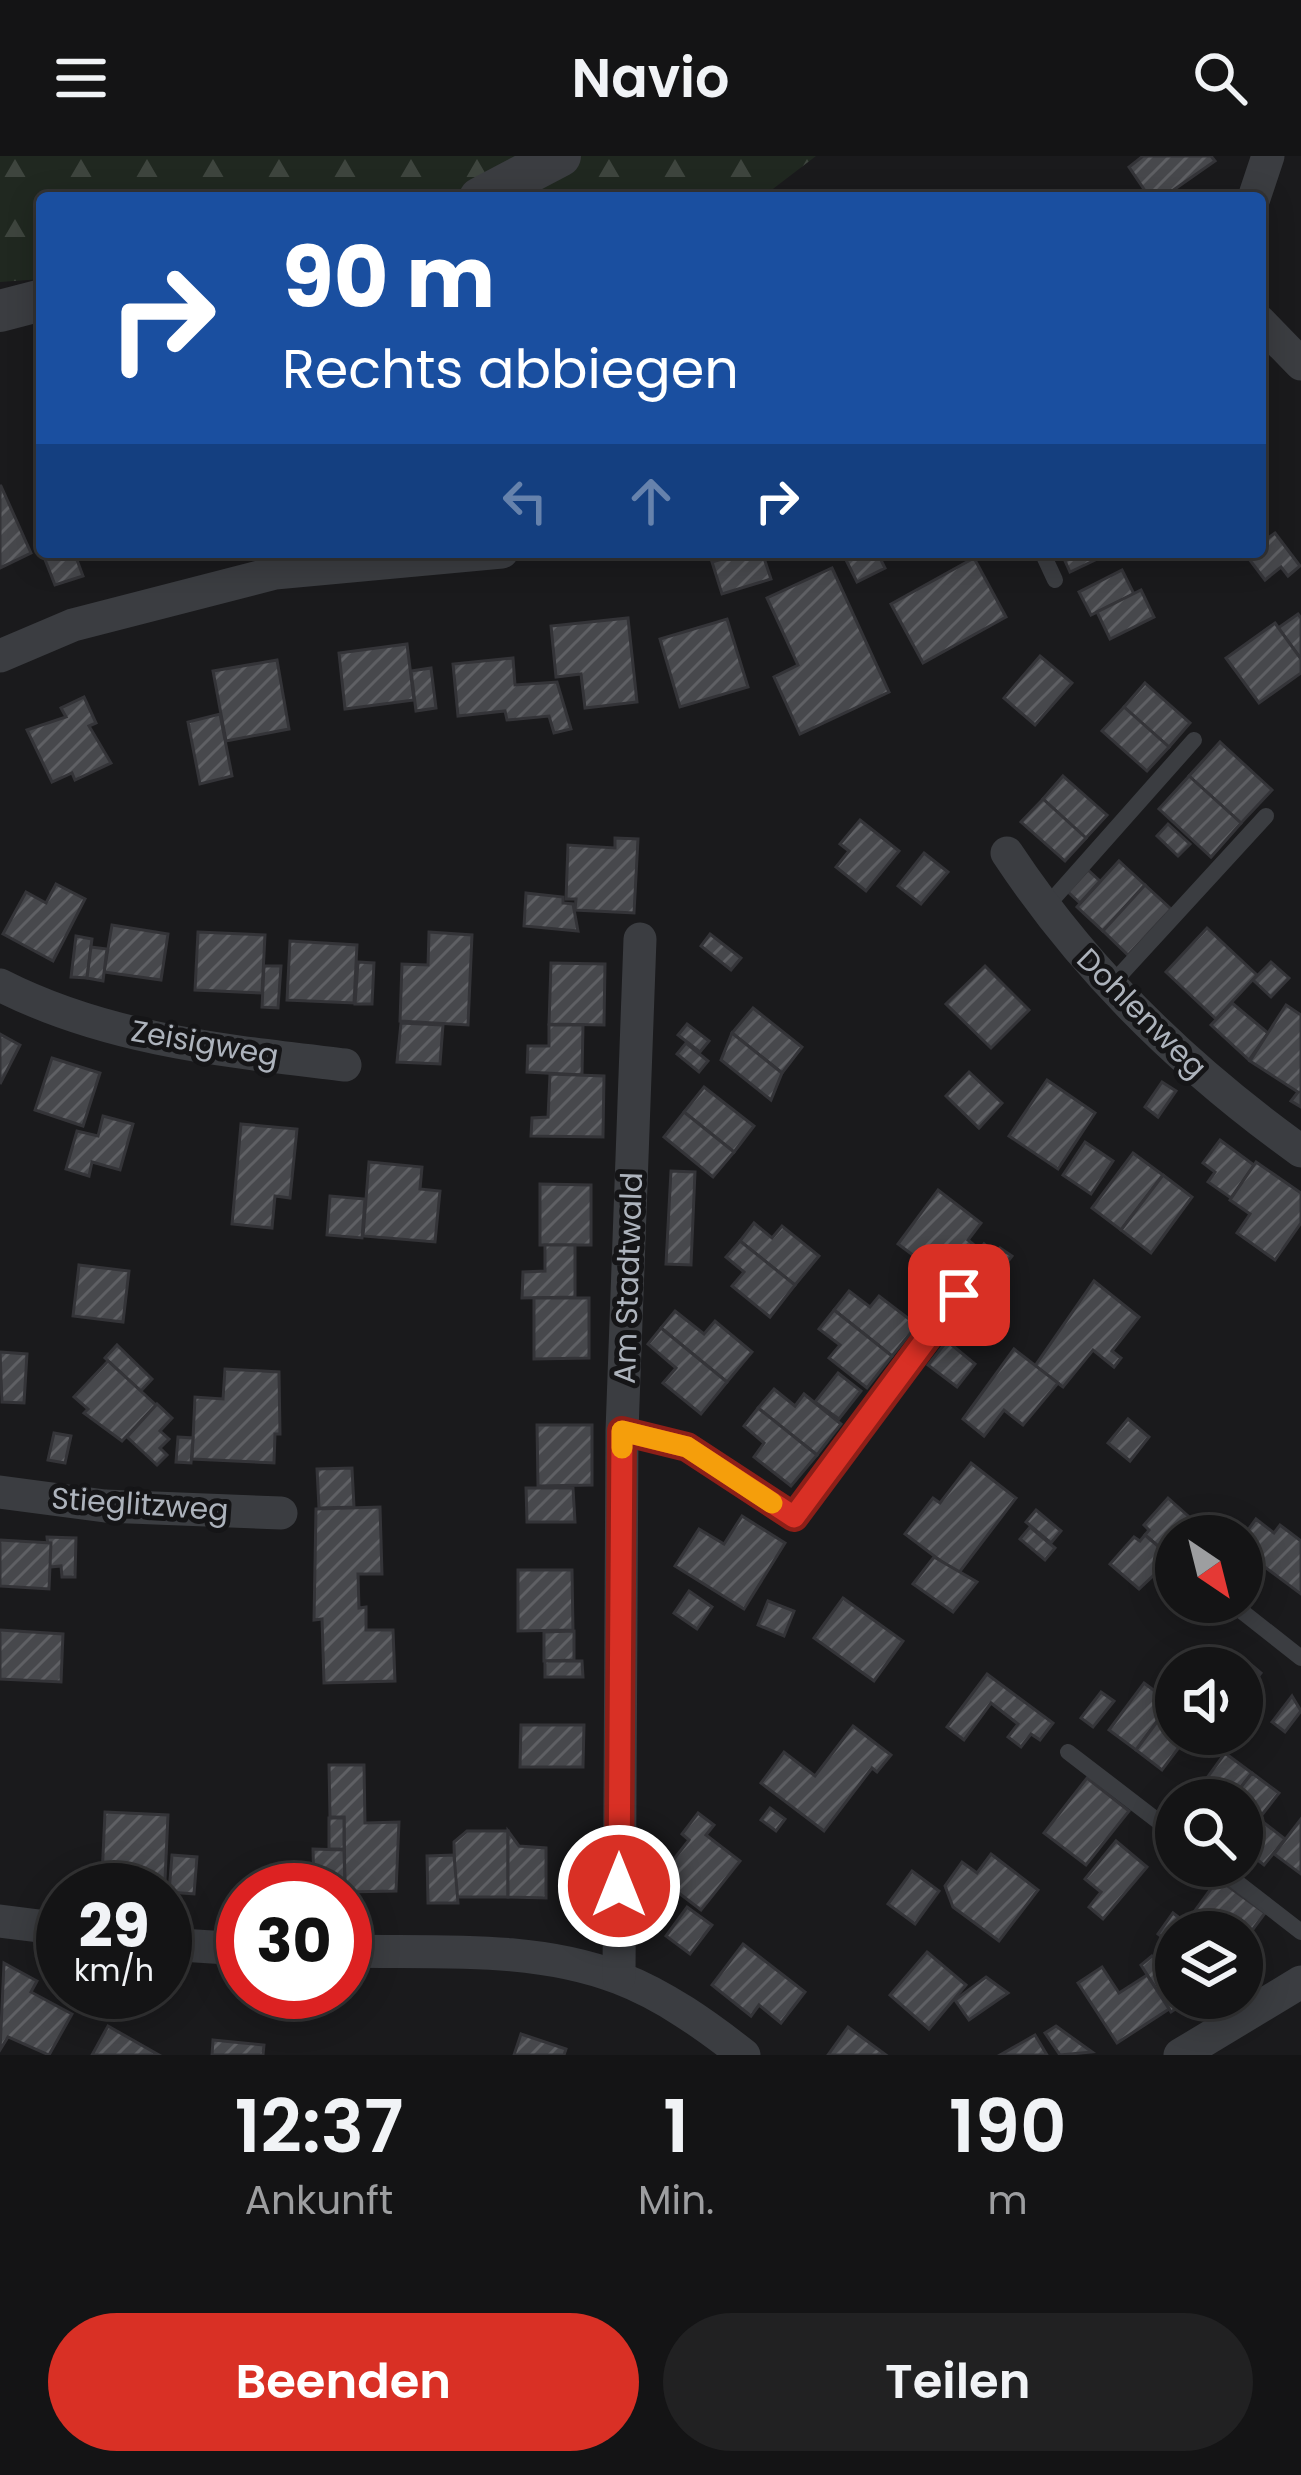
<!DOCTYPE html>
<html lang="de">
<head>
<meta charset="utf-8">
<style>
	body { margin:0; font-family:Poppins,sans-serif; background:#212122; color:#f1f3f6; height:100vh; display:flex; flex-direction:column; font-size:45px; white-space:nowrap }
	* { box-sizing:border-box; margin:0 }
	p { font-size:39px; color:#9d9ea0 }
	.icon { flex:none; width:66px; height:66px; fill:none; stroke:currentColor; stroke-width:2; stroke-linecap:round; stroke-linejoin:round }
	.map { position:relative; height:1899px; overflow:hidden }
	.details { display:flex; flex-direction:column; background:#141415; flex:1 }
	.details>* { flex:none }
	.guide { position:absolute; left:36px; top:36px; width:1230px; height:366px; border-radius:12px; box-shadow:0 6px 30px #0003,0 0 0 3px #333334; background:#1a4fa0; color:#fff; overflow:hidden }
	.needle { width:78px; rotate:145deg }
	.buttons { position:absolute; left:1155px; top:1359px; display:grid; gap:24px }
	.buttons a { display:grid; place-items:center; width:108px; height:108px; border-radius:50%; background:#141415; box-shadow:0 6px 30px #0003,0 0 0 3px #333334; font-size:60px }
	.speed { position:absolute; left:36px; top:1707px; display:flex; gap:24px; font-size:60px; font-weight:700; text-align:center }
	.speed>* { display:grid; place-content:center; width:156px; height:156px; border-radius:50%; background:#141415; box-shadow:0 6px 30px #0003,0 0 0 3px #333334; line-height:1 }
	.speed small { font-size:30px; font-weight:400 }
	.speed .limit { border:18px solid #d22; background:#fff; color:#111 }
	.pin { position:absolute; display:grid; place-items:center; width:102px; height:102px; color:#fff; margin:-51px; border-radius:24px; box-shadow:0 6px 18px #0006 }
	.me { position:absolute; width:132px; margin:-66px; rotate:0deg; stroke-linejoin:round; filter:drop-shadow(0 0 9px #0008) }
	.turn { display:flex; align-items:center; gap:42px; height:252px; padding:0 48px; font-size:54px }
	.turn .icon { width:156px; height:156px; stroke-width:2.5 }
	.turn b { display:block; font-size:84px; line-height:102px }
	.lanes { display:flex; align-items:center; height:114px; padding:0 48px; background:#0003; justify-content:center; gap:60px; direction:ltr }
	.lanes .off { opacity:.35 }
	.eta { display:flex; justify-content:space-evenly; align-items:center; height:204px; text-align:center }
	.eta b { font-size:72px; font-weight:600; line-height:84px }
	.cta { display:flex; gap:24px; margin-top:auto; padding:24px 48px }
	.cta a { flex:1; height:138px; border-radius:72px; background:#d93025; color:#fff; font-size:48px; font-weight:600; line-height:138px; text-align:center }
	.cta a+a { background:#212122; color:#f1f3f6 }
	header { display:flex; justify-content:space-between; align-items:center; height:156px; padding:0 48px; background:#141415; font-size:54px; font-weight:600 }
	.map>svg:first-child { display:block }
	.forest { fill:url(#forest-firs) }
	.building { fill:url(#building-hatch); stroke:#343438; stroke-width:3 }
	.lines { fill:none; stroke-linecap:round; stroke-linejoin:round }
	.service { stroke:#3b3d41; stroke-width:16 }
	.minor { stroke:#3b3d41; stroke-width:33 }
	.tertiary { stroke:#3b3d41; stroke-width:42 }
	.route-casing { stroke:#8d1f18; stroke-width:30 }
	.route { stroke:#d93025; stroke-width:21 }
	.slow { stroke:#f59e0b; stroke-width:21 }
	.labels { text-anchor:middle; dominant-baseline:central; stroke-width:10; stroke-linejoin:round; paint-order:stroke }
	.street-label { font-size:30px; fill:#adb3bc; stroke:#151517 }
</style>
</head>
<body>
<header><svg class="icon" aria-label="menu" viewBox="0 0 24 24"><path d="M4 6h16M4 12h16M4 18h16"/></svg>Navio<svg class="icon" aria-label="search" viewBox="0 0 24 24"><circle cx="10" cy="10" r="6"/><path d="M15 15l6 6"/></svg></header>
<div class="map">
<svg width="1301" height="1899" viewBox="0 0 1301 1899">
	<defs>
		<pattern id="forest-firs" width="22" height="20" patternUnits="userSpaceOnUse" patternTransform="scale(3)"><rect width="22" height="20" fill="#202820"/><path d="M5 1l3.5 6h-7zM16 11l3.5 6h-7z" fill="#3e453e"/></pattern>
		<pattern id="building-hatch" width="6" height="6" patternUnits="userSpaceOnUse" patternTransform="scale(3)"><rect width="6" height="6" fill="#47484c"/><path d="M-1 1l2-2M0 6l6-6M5 7l2-2" fill="none" stroke="#5f6064"/></pattern>
	</defs>
	<rect width="100%" height="100%" fill="#1a1a1c"/>
	<polygon class="forest" points="0,0 816,0 761,42 42,42 42,123 0,126"/>
	<g class="building">
		<polygon points="1143,0 1211,0 1215,5 1162,42 1150,42 1129,11"/>
		<polygon points="1,330 31,397 0,412 0,330"/>
		<polygon points="1275,377 1300,410 1288,420 1281,411 1265,424 1246,399 1260,396 1260,388"/>
		<polygon points="60,396 74,396 83,420 55,429 44,401"/>
		<polygon points="745,396 762,396 771,423 722,438 712,406"/>
		<polygon points="842,396 877,396 885,412 857,426"/>
		<polygon points="1061,396 1112,396 1070,416"/>
		<polygon points="974,402 1006,461 923,507 891,448"/>
		<polygon points="832,412 889,536 800,578 774,521 798,509 767,442"/>
		<polygon points="1122,414 1134,438 1091,459 1079,436"/>
		<polygon points="1141,434 1154,461 1110,483 1097,456"/>
		<polygon points="1298,458 1301,462 1301,503 1278,472"/>
		<polygon points="628,462 637,546 585,552 581,518 556,521 551,470"/>
		<polygon points="727,463 748,531 680,551 660,483"/>
		<polygon points="1275,467 1301,503 1301,517 1259,547 1226,502"/>
		<polygon points="407,488 414,544 345,553 339,497"/>
		<polygon points="1040,500 1072,527 1035,569 1004,542"/>
		<polygon points="513,502 515,529 557,526 571,573 554,577 549,560 507,564 505,555 458,560 453,508"/>
		<polygon points="277,504 289,573 226,585 213,515"/>
		<polygon points="431,512 436,552 416,555 411,515"/>
		<polygon points="1145,527 1190,567 1169,591 1124,551"/>
		<polygon points="84,541 96,567 89,570 111,607 75,624 72,617 52,626 27,574 66,561 61,552"/>
		<polygon points="1124,551 1169,591 1147,615 1102,575"/>
		<polygon points="220,558 232,620 200,628 188,566"/>
		<polygon points="1220,586 1272,634 1241,667 1189,620"/>
		<polygon points="1063,620 1107,659 1086,682 1043,643"/>
		<polygon points="1189,620 1241,667 1211,701 1159,653"/>
		<polygon points="1043,643 1086,682 1065,705 1021,666"/>
		<polygon points="860,664 899,695 866,735 836,711 849,695 840,688"/>
		<polygon points="1168,668 1190,688 1178,700 1157,680"/>
		<polygon points="615,682 638,683 634,757 575,754 576,743 566,743 568,689 615,692"/>
		<polygon points="924,697 948,716 921,748 898,730"/>
		<polygon points="1119,705 1145,729 1103,775 1077,751"/>
		<polygon points="1088,714 1100,725 1080,747 1068,736"/>
		<polygon points="56,728 85,743 53,805 3,778 26,736 46,747"/>
		<polygon points="1145,729 1171,753 1128,799 1103,775"/>
		<polygon points="526,737 563,741 563,747 573,748 578,775 524,770"/>
		<polygon points="112,769 168,778 161,824 104,816"/>
		<polygon points="1207,772 1257,819 1216,863 1166,816"/>
		<polygon points="198,776 265,779 262,837 195,834"/>
		<polygon points="429,776 472,779 468,869 400,865 402,808 428,809"/>
		<polygon points="710,778 741,802 731,814 701,790"/>
		<polygon points="76,780 92,783 87,822 71,821"/>
		<polygon points="290,785 357,789 354,847 287,844"/>
		<polygon points="91,791 107,793 103,825 87,822"/>
		<polygon points="358,806 374,807 372,848 355,848"/>
		<polygon points="1271,806 1289,822 1271,841 1253,824"/>
		<polygon points="551,807 605,808 604,869 549,868"/>
		<polygon points="264,810 281,810 278,852 262,851"/>
		<polygon points="985,810 1029,854 991,892 946,848"/>
		<polygon points="1232,847 1268,877 1249,904 1211,869"/>
		<polygon points="1286,849 1301,859 1301,951 1291,945 1298,936 1250,905"/>
		<polygon points="753,852 802,891 782,917 732,877"/>
		<polygon points="401,867 443,869 440,908 397,906"/>
		<polygon points="687,868 709,885 700,896 678,879"/>
		<polygon points="549,869 583,869 582,919 527,916 528,890 549,890"/>
		<polygon points="732,877 782,917 771,944 721,904"/>
		<polygon points="0,878 20,889 0,928"/>
		<polygon points="686,887 708,905 699,916 677,898"/>
		<polygon points="52,902 100,917 83,970 35,954"/>
		<polygon points="969,916 1002,947 979,972 946,940"/>
		<polygon points="550,918 604,920 603,981 531,980 532,962 548,961"/>
		<polygon points="1047,924 1095,957 1058,1013 1009,980"/>
		<polygon points="1162,926 1176,935 1158,961 1145,951"/>
		<polygon points="704,931 754,970 734,996 684,956"/>
		<polygon points="684,956 734,996 713,1021 664,981"/>
		<polygon points="103,960 133,968 120,1014 92,1006 89,1020 66,1013 77,975 98,980"/>
		<polygon points="241,968 297,973 290,1042 275,1040 272,1072 232,1068"/>
		<polygon points="1220,984 1254,1009 1231,1042 1208,1026 1215,1016 1203,1007"/>
		<polygon points="1085,986 1113,1005 1091,1038 1063,1019"/>
		<polygon points="1133,997 1163,1019 1121,1074 1092,1052"/>
		<polygon points="369,1006 422,1011 420,1033 440,1035 435,1086 363,1080"/>
		<polygon points="1256,1006 1301,1037 1301,1067 1275,1104 1237,1077 1250,1058 1230,1044"/>
		<polygon points="671,1015 695,1016 691,1109 666,1108"/>
		<polygon points="1163,1019 1192,1041 1151,1097 1121,1074"/>
		<polygon points="540,1028 591,1029 591,1089 540,1089"/>
		<polygon points="938,1034 981,1067 968,1084 979,1093 964,1113 953,1104 941,1120 898,1088"/>
		<polygon points="330,1040 365,1043 362,1082 327,1079"/>
		<polygon points="754,1067 772,1082 782,1070 819,1100 795,1129 740,1085"/>
		<polygon points="740,1085 795,1129 770,1161 732,1130 744,1116 726,1101"/>
		<polygon points="984,1088 995,1097 977,1122 966,1113"/>
		<polygon points="545,1089 575,1089 575,1141 522,1142 523,1116 545,1115"/>
		<polygon points="1000,1092 1012,1100 989,1130 977,1121"/>
		<polygon points="79,1109 129,1115 123,1166 73,1160"/>
		<polygon points="1094,1125 1139,1161 1112,1195 1121,1202 1114,1211 1093,1194 1063,1231 1035,1210"/>
		<polygon points="849,1135 870,1151 879,1140 917,1169 892,1200 834,1154"/>
		<polygon points="534,1142 589,1142 589,1202 534,1203"/>
		<polygon points="834,1154 892,1200 867,1232 829,1202 840,1189 819,1173"/>
		<polygon points="675,1155 704,1178 715,1165 752,1196 727,1226 661,1172"/>
		<polygon points="661,1172 727,1226 701,1258 663,1227 676,1212 648,1188"/>
		<polygon points="947,1185 975,1208 957,1231 928,1209"/>
		<polygon points="117,1189 152,1223 141,1235 105,1202"/>
		<polygon points="1014,1193 1058,1227 1023,1269 1004,1254 984,1280 963,1263"/>
		<polygon points="0,1196 27,1198 24,1247 2,1246"/>
		<polygon points="108,1205 156,1249 122,1285 84,1257 88,1253 74,1241"/>
		<polygon points="225,1213 279,1216 280,1278 275,1278 274,1307 192,1303 195,1241 223,1243"/>
		<polygon points="838,1217 861,1235 839,1263 815,1246"/>
		<polygon points="774,1233 795,1250 804,1238 841,1268 817,1299 758,1252"/>
		<polygon points="157,1248 172,1262 160,1275 169,1283 160,1292 167,1299 157,1309 127,1281"/>
		<polygon points="758,1252 817,1299 791,1330 754,1301 764,1287 744,1270"/>
		<polygon points="1128,1263 1149,1281 1130,1305 1108,1287"/>
		<polygon points="537,1269 592,1269 592,1329 538,1330"/>
		<polygon points="54,1277 71,1280 65,1307 48,1304"/>
		<polygon points="178,1281 193,1282 191,1307 176,1306"/>
		<polygon points="971,1307 1016,1342 958,1418 905,1378 933,1342 940,1347"/>
		<polygon points="352,1312 354,1351 319,1352 317,1313"/>
		<polygon points="526,1332 573,1332 575,1366 527,1366"/>
		<polygon points="1168,1342 1196,1367 1184,1380 1176,1380 1172,1402 1145,1379 1149,1374 1144,1369"/>
		<polygon points="380,1351 382,1418 358,1418 359,1452 366,1451 366,1474 393,1474 395,1525 324,1527 322,1463 314,1464 316,1353"/>
		<polygon points="1036,1354 1061,1375 1051,1387 1026,1366"/>
		<polygon points="742,1360 785,1387 744,1453 675,1410 699,1373 724,1388"/>
		<polygon points="1256,1363 1274,1377 1280,1369 1301,1385 1301,1438 1242,1394 1242,1382"/>
		<polygon points="1030,1371 1055,1392 1045,1404 1020,1383"/>
		<polygon points="1145,1379 1172,1402 1139,1433 1110,1408 1134,1381 1140,1385"/>
		<polygon points="47,1381 76,1382 75,1421 62,1421 61,1410 50,1411"/>
		<polygon points="0,1384 51,1387 49,1433 0,1430"/>
		<polygon points="934,1401 977,1426 953,1456 913,1428"/>
		<polygon points="518,1414 572,1414 573,1474 518,1475"/>
		<polygon points="689,1435 712,1451 697,1473 674,1457"/>
		<polygon points="843,1442 903,1485 874,1525 814,1482"/>
		<polygon points="768,1445 794,1455 784,1480 758,1469"/>
		<polygon points="0,1474 63,1478 61,1526 0,1523"/>
		<polygon points="574,1475 574,1504 544,1505 544,1476"/>
		<polygon points="1220,1491 1233,1501 1224,1512 1204,1512"/>
		<polygon points="545,1505 582,1505 583,1521 545,1521"/>
		<polygon points="1249,1507 1261,1517 1242,1542 1242,1516"/>
		<polygon points="987,1518 1053,1567 1040,1584 1031,1578 1021,1591 1008,1581 1018,1568 991,1547 964,1584 947,1571"/>
		<polygon points="1144,1527 1171,1547 1136,1594 1109,1574"/>
		<polygon points="1101,1536 1114,1545 1093,1571 1081,1562"/>
		<polygon points="1292,1540 1301,1555 1285,1576 1272,1566"/>
		<polygon points="1171,1547 1176,1551 1176,1578 1189,1578 1162,1614 1136,1594"/>
		<polygon points="521,1569 584,1569 583,1611 520,1611"/>
		<polygon points="853,1570 891,1599 877,1616 872,1612 824,1675 761,1627 784,1596 815,1620"/>
		<polygon points="1225,1597 1252,1617 1231,1644 1191,1644"/>
		<polygon points="329,1609 364,1609 365,1667 399,1666 396,1735 345,1736 344,1661 330,1661"/>
		<polygon points="1252,1617 1279,1637 1243,1683 1242,1644 1231,1644"/>
		<polygon points="1087,1622 1129,1655 1086,1709 1044,1677"/>
		<polygon points="770,1652 785,1663 776,1675 761,1664"/>
		<polygon points="105,1656 168,1659 165,1724 102,1721"/>
		<polygon points="698,1657 714,1669 706,1679 740,1705 701,1754 659,1722 689,1684 682,1678"/>
		<rect x="329" y="1662" width="15" height="31"/>
		<polygon points="1259,1663 1285,1683 1264,1709 1242,1692"/>
		<polygon points="1301,1663 1301,1718 1274,1698"/>
		<polygon points="467,1675 508,1675 508,1741 455,1741 454,1686"/>
		<polygon points="508,1675 519,1690 546,1692 546,1742 508,1741"/>
		<polygon points="1116,1685 1147,1711 1103,1763 1089,1751 1101,1736 1085,1723"/>
		<polygon points="313,1693 344,1694 345,1734 314,1734"/>
		<polygon points="991,1698 1038,1734 999,1785 953,1751 945,1730 962,1706 977,1717"/>
		<polygon points="172,1699 197,1701 194,1738 169,1736"/>
		<polygon points="454,1699 458,1747 428,1747 427,1700"/>
		<polygon points="912,1715 939,1735 915,1768 888,1748"/>
		<polygon points="1218,1723 1265,1757 1242,1788 1242,1776 1176,1776 1176,1792 1158,1778 1173,1757 1186,1767"/>
		<polygon points="687,1751 712,1769 690,1798 666,1780"/>
		<polygon points="743,1788 805,1836 781,1867 759,1849 751,1860 712,1829"/>
		<polygon points="927,1796 966,1829 929,1873 890,1839"/>
		<polygon points="1152,1800 1176,1818 1176,1842 1192,1842 1171,1856 1141,1809"/>
		<polygon points="4,1807 37,1825 31,1836 72,1858 49,1899 8,1881 0,1894"/>
		<polygon points="1102,1811 1119,1837 1147,1819 1169,1853 1117,1887 1078,1827"/>
		<polygon points="986,1821 1008,1837 969,1864 955,1844"/>
		<polygon points="108,1870 159,1899 92,1899"/>
		<polygon points="1056,1870 1092,1896 1060,1899 1045,1877"/>
		<polygon points="848,1871 886,1899 828,1899"/>
		<polygon points="521,1878 566,1893 564,1899 514,1899"/>
		<polygon points="1035,1879 1047,1899 1000,1899"/>
		<polygon points="213,1884 264,1889 263,1899 212,1899"/>
	</g>
	<g class="lines">
		<g class="service">
			<polyline points="1042,396 1055,424"/>
			<polyline points="1045,752 1194,584"/>
			<polyline points="1109,831 1266,660"/>
			<polyline points="622,1275 687,1291 794,1361 959,1139"/>
			<polyline points="1230,1446 1301,1502"/>
			<polyline points="1068,1596 1176,1679"/>
			<polyline points="1216,1710 1301,1776"/>
		</g>
		<g class="minor">
			<polyline points="1254,42 1268,0"/>
			<polyline points="1260,166 1301,208"/>
			<polyline points="0,500 73,469 275,417 502,396"/>
			<path d="M1007 697C1085 815 1185 912 1301 995"/>
			<path d="M0 829C108 884 227 895 345 909"/>
			<polyline points="0,1336 105,1350 281,1357"/>
			<polyline points="0,1765 63,1773"/>
			<polyline points="165,1788 243,1793"/>
			<path d="M345 1795C433 1797 535 1789 619 1822 664 1839 707 1870 744 1899"/>
			<polyline points="619,1821 622,1275 640,783"/>
			<polyline points="1180,1899 1301,1826"/>
		</g>
		<g class="tertiary">
			<polyline points="480,42 560,0"/>
			<polyline points="0,155 42,144"/>
		</g>
	</g>
	<g class="lines">
		<defs>
			<polyline id="route" points="619,1730 622,1275 687,1291 794,1361 959,1139"/>
		</defs>
		<use href="#route" class="route-casing"/>
		<use href="#route" class="route"/>
		<polyline class="slow" points="622,1292 622,1275 687,1291 772,1347"/>
	</g>
	<g class="labels">
		<g class="street-label">
			<text transform="translate(1142 857) rotate(45)">Dohlenweg</text>
			<text transform="translate(205 887) rotate(10)">Zeisigweg</text>
			<text transform="translate(628 1122) rotate(-88)">Am Stadtwald</text>
			<text transform="translate(140 1348) rotate(4)">Stieglitzweg</text>
		</g>
	</g>
</svg>
<div class="buttons">
<a><svg class="needle" viewBox="-14 -14 28 28"><path d="M0-13l5 13h-10z" fill="#e53935"/><path d="M0 13l5-13h-10z" fill="#9d9ea0"/></svg></a>
<a><svg class="icon" aria-label="sound" viewBox="0 0 24 24"><path d="M4 9h4l5-4v14l-5-4H4zM17 9q2 3 0 6"/></svg></a>
<a><svg class="icon" aria-label="search" viewBox="0 0 24 24"><circle cx="10" cy="10" r="6"/><path d="M15 15l6 6"/></svg></a>
<a><svg class="icon" aria-label="layers" viewBox="0 0 24 24"><path d="M12 4l9 5-9 5-9-5zM3 14l9 5 9-5"/></svg></a>
</div>
<div class="speed"><div>29<small>km/h</small></div><div class="limit">30</div></div>
<div class="pin" style="left:959px;top:1139px;background:#d93025"><svg class="icon" aria-label="arrive" viewBox="0 0 24 24"><path d="M6 21V4h12l-3 4 3 4H6"/></svg></div>
<svg class="me" style="left:619px;top:1730px" viewBox="-20 -20 40 40"><circle r="17" fill="#d93025" stroke="#fff" stroke-width="3"/><path d="M0-11L8 9 0 5-8 9z" fill="#fff"/></svg>
<div class="guide">
<div class="turn"><svg class="icon" aria-label="right" viewBox="0 0 24 24"><path d="M7 20v-9h11M14 6l5 5-5 5"/></svg><div><b>90 m</b>Rechts abbiegen</div></div>
<div class="lanes"><svg class="icon off" aria-label="left" viewBox="0 0 24 24"><path d="M17 20v-9H6M10 6l-5 5 5 5"/></svg><svg class="icon off" aria-label="ahead" viewBox="0 0 24 24"><path d="M12 20V5M6 11l6-6 6 6"/></svg><svg class="icon" aria-label="right" viewBox="0 0 24 24"><path d="M7 20v-9h11M14 6l5 5-5 5"/></svg></div>
</div>
</div>
<section class="details">
<div class="eta">
<div><b>12:37</b><p>Ankunft</p></div>
<div><b>1</b><p>Min.</p></div>
<div><b>190</b><p>m</p></div>
</div>
<div class="cta"><a>Beenden</a><a>Teilen</a></div>
</section>
</body>
</html>
